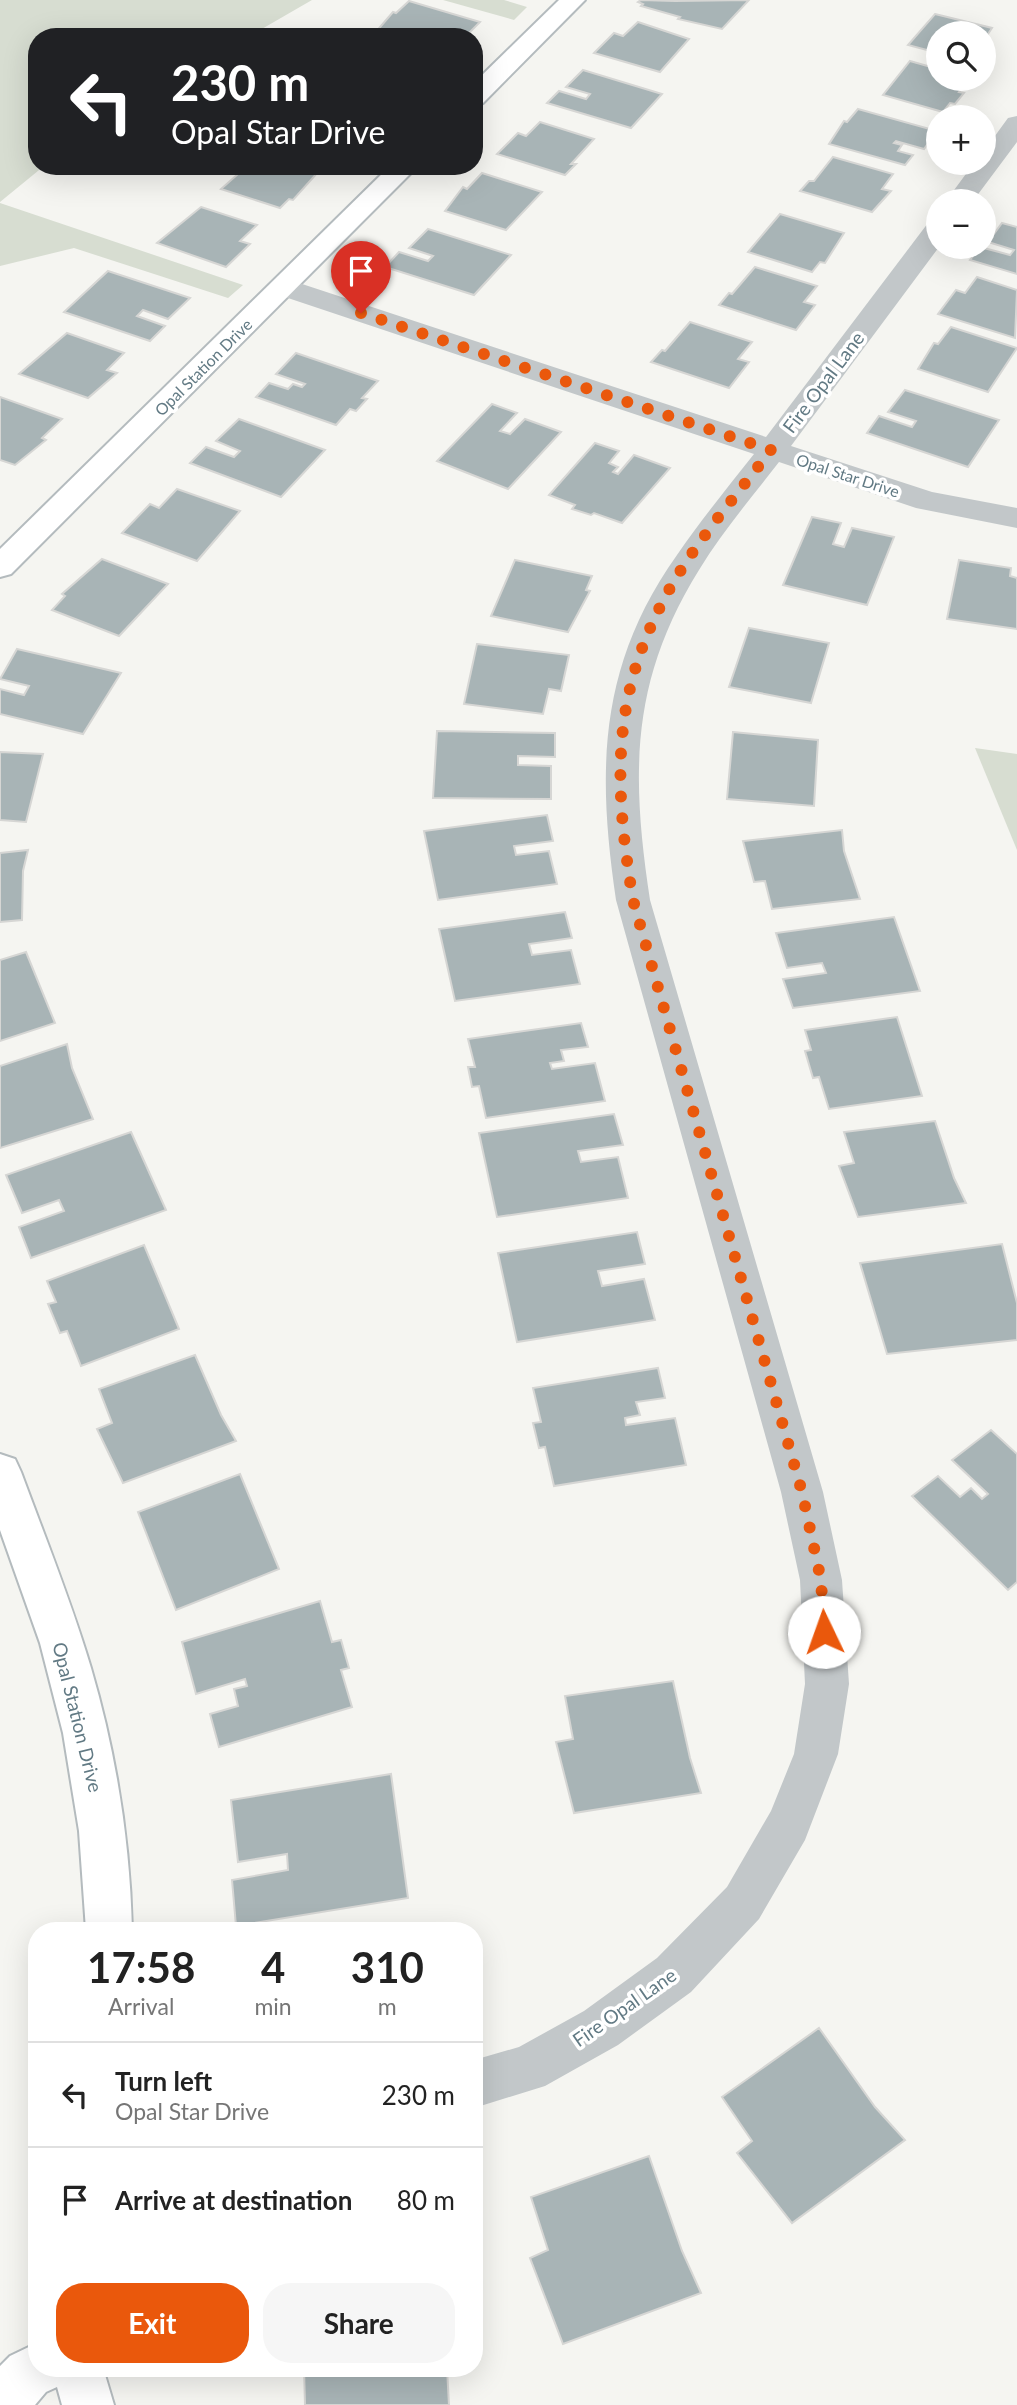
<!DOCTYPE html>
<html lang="en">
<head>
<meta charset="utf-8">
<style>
	body { margin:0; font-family:Lato,sans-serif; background:#f6f6f6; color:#222; height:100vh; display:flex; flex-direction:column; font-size:26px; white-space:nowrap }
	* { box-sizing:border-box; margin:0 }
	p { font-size:23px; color:#767676 }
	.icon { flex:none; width:38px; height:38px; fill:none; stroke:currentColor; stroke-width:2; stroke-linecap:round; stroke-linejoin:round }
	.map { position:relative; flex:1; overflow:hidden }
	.side { position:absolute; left:28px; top:1922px; width:455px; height:455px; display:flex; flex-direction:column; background:#fff; border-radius:28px; box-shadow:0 7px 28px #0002 }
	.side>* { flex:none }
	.top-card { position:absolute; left:28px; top:28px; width:455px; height:147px; border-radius:28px; box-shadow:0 7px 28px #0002; background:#202124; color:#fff; overflow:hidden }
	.buttons { position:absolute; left:926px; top:21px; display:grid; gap:14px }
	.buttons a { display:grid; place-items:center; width:70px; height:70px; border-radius:50%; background:#fff; box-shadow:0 7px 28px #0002; font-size:35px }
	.pin { position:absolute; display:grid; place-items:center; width:60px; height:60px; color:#fff; margin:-72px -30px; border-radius:50% 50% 50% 0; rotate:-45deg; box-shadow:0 0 7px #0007 }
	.pin .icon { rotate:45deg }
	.me { position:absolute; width:77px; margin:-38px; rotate:357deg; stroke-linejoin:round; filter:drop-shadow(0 0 5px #0008) }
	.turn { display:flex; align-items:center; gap:24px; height:147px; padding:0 28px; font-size:32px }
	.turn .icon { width:91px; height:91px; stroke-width:2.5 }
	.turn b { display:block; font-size:49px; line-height:60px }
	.eta { display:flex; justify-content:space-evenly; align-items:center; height:119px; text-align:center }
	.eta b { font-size:42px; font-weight:700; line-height:49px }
	.button { display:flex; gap:14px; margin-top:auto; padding:14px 28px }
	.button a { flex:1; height:80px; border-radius:28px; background:#ea580c; color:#fff; font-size:28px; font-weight:700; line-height:80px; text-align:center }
	.button a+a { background:#f6f6f6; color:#222 }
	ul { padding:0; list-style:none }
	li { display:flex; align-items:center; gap:21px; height:105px; padding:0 28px; border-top:2px solid #e0e0e0 }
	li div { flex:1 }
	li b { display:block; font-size:26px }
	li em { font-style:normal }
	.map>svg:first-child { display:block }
	.green { fill:#d7ddd1 }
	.building { fill:#a8b4b6; stroke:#d6d6d4; stroke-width:2 }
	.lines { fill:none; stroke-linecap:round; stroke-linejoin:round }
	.secondary-casing { stroke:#b4bbbe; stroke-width:4 }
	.street { fill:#c2c7c9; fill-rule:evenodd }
	.secondary { fill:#fff; fill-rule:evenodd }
	.route { stroke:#ea580c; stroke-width:12; stroke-dasharray:0 21.6 }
	.labels { text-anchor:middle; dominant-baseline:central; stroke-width:7; stroke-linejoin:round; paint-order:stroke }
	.far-street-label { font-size:16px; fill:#627a84; stroke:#fff }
	.street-label { font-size:19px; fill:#627a84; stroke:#fff }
</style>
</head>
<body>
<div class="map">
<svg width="1017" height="2405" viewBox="0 0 1017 2405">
	<rect width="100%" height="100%" fill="#f5f5f1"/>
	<g class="green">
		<polygon points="0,0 312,0 248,37 37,37 37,166 44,166 0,202"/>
		<polygon points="443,0 504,0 527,7 514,20"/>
		<polygon points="0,202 0,203 243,285 228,298 74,248 0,266"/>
		<polygon points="975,748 1017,754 1017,850"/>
	</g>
	<g class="building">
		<polygon points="641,0 675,1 749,0 722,29 678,19 680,17 641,6 643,4 638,2"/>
		<polygon points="409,1 480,22 465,37 439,30 437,32 444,34 442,37 388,37 375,33 393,12 396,13"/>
		<polygon points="935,14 992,28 984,40 984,33 938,33 938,53 908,45"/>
		<polygon points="638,22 689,39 660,72 594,53 614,33 623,36"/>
		<polygon points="910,61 938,69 938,79 970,79 959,92 964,93 955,104 950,103 943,112 883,95"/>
		<polygon points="583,70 662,94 631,128 547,103 559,91 586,99 590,94 566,87"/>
		<polygon points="858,109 937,131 924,149 896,141 894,143 902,145 898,151 913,155 905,165 829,144 844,121 847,122"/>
		<polygon points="540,122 594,139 571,164 576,164 565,175 497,154 518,133 526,136"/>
		<polygon points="833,157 893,174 882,189 891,191 872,212 800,191 809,181 814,181"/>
		<polygon points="247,166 303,166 319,171 293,200 289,199 280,208 221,189"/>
		<polygon points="482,173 542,192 506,230 445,211 463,187 467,189"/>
		<polygon points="201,207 257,225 240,241 250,244 226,267 157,243"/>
		<polygon points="780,214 844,233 825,263 820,262 812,272 748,252"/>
		<polygon points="1002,223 1017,227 1017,274 970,260 980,247 1010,255 1014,250 988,242"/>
		<polygon points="428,229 511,255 474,295 385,267 399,252 428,261 433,256 409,248"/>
		<polygon points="755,267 817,286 804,302 815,305 796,330 719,305 729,293 732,294"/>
		<polygon points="108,271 190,298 168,319 143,310 137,316 165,326 150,341 64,312"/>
		<polygon points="977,277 1017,290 1015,338 938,314 956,290 965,293"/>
		<polygon points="690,322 752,342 738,359 749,362 729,388 651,362 662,350 665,351"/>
		<polygon points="951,327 1017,348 988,392 918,369 934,343 938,344"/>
		<polygon points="67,333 124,353 107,370 117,373 88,398 19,374"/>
		<polygon points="296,353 378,381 362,398 367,399 356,411 350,409 336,425 256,397 269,383 288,389 293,384 302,387 305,384 276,374"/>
		<polygon points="905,390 999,420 968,467 867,433 879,416 912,427 916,421 888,412"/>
		<polygon points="0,397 62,419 42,438 46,440 15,465 0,460"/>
		<polygon points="492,404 517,413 500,431 510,434 525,419 561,432 508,489 437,461"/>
		<polygon points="239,419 325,450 281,497 190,463 206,447 234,457 240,451 216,441"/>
		<polygon points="595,443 619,451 609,463 618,467 613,472 618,474 634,455 670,468 622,523 594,513 591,515 572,509 575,505 549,495"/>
		<polygon points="177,489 240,511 197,561 122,533 150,504 159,508"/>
		<polygon points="812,517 841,523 833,544 844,547 852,528 894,537 867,605 783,585"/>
		<polygon points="102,559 168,584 119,636 52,610 65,596 62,594"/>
		<polygon points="515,560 592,576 586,590 590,591 568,632 491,616"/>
		<polygon points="959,560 1011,568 1010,576 1017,578 1017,629 947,619"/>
		<polygon points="749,628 829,643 811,703 729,687"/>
		<polygon points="477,644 569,655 561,691 549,689 543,714 464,704"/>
		<polygon points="17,649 121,673 83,734 0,714 0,689 24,695 29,686 0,679"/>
		<polygon points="437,731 555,733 555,757 518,756 518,765 551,766 551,799 433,798"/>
		<polygon points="733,732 818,740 814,806 727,799"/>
		<polygon points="0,752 43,754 26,822 0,820"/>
		<polygon points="547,815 553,841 514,846 516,855 549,851 557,884 438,900 424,831"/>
		<polygon points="842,830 844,851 860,899 772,909 765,881 754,882 743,841"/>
		<polygon points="28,850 23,871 22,920 0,922 0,853"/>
		<polygon points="565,912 572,938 529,944 532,955 571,950 580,984 455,1001 439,929"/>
		<polygon points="894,917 920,991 793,1008 783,979 826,973 822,963 787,968 776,933"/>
		<polygon points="26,952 55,1023 0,1041 0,960"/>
		<polygon points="897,1017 922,1096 829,1109 819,1077 813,1078 805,1051 811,1050 805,1030"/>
		<polygon points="581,1023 588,1047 561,1050 564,1061 550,1063 552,1069 595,1063 605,1101 486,1118 479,1086 472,1087 468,1067 475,1067 468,1039"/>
		<polygon points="67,1044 72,1068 93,1119 0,1148 0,1066"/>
		<polygon points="614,1114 623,1145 578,1151 581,1162 618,1157 628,1198 497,1217 479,1133"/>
		<polygon points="935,1121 954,1178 966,1203 858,1217 839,1166 854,1163 844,1132"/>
		<polygon points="131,1132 166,1210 31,1258 19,1227 64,1211 59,1200 22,1213 6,1175"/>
		<polygon points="637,1232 645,1264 598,1271 602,1286 644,1279 655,1320 517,1342 498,1253"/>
		<polygon points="1002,1244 1017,1303 1017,1340 887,1354 860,1263"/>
		<polygon points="144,1245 179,1329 81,1366 67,1331 60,1333 48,1304 56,1302 47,1281"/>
		<polygon points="195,1355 221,1415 236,1441 123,1483 97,1429 112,1423 99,1389"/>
		<polygon points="658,1368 665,1398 636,1402 640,1415 625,1418 626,1425 675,1418 686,1465 554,1486 545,1447 539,1448 533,1423 541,1422 533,1388"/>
		<polygon points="991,1430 1017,1454 1017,1582 1008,1590 912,1496 938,1476 960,1497 971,1488 982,1499 988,1494 952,1460"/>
		<polygon points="240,1474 279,1569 176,1610 138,1512"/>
		<polygon points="320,1601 332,1642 341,1640 349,1668 341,1670 352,1707 219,1747 210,1714 238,1706 234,1689 247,1686 245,1679 196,1694 182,1642"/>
		<polygon points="673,1681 690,1758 701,1793 574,1813 556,1742 573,1739 565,1696"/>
		<polygon points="391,1774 408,1898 236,1926 232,1880 288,1870 287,1854 238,1862 231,1800"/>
		<polygon points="819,2028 875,2107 905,2140 792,2223 737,2153 752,2141 722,2097"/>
		<polygon points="649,2156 682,2251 701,2293 563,2344 530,2258 548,2250 531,2197"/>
		<polygon points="304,2368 447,2368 449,2405 305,2405"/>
	</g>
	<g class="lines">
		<defs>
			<g id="secondary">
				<polygon points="559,0 585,0 483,103 474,106 474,83"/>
				<polygon points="390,166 418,166 11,574 0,577 0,549"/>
				<path d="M0 1454 15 1459 21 1472C45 1537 71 1601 91 1668 116 1753 130 1842 132 1930H86L79 1831 63 1733 40 1643 0 1530Z"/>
				<polygon points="37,2343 37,2368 103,2368 114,2405 62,2405 57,2387 46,2392 35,2405 0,2405 0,2366 10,2356"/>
			</g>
		</defs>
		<use href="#secondary" class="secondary-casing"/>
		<g class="street">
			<polygon points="1017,116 1017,142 973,201 946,201 974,163 984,163 984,151 1008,118"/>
			<path d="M938 221 939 247 791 446 932 492 1017 508V528L916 508 779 462C752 497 722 532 699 570 630 681 631 775 650 900L823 1492 842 1580 849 1684 838 1754 805 1840 759 1919 691 1992 618 2045 545 2086 474 2108V2060L519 2047 584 2011 657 1958 727 1887 771 1811 794 1754 805 1684 800 1580 781 1492 616 900C597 771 598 666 677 555 701 520 728 487 754 454L273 293 269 287 273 281 283 279 293 281 766 437 928 223Z"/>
		</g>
		<use href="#secondary" class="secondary"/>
	</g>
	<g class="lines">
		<path class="route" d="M361 313 771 450C734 499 690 548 662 603 610 704 615 791 633 900L802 1492 821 1580 824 1632"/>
	</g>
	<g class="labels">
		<g class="far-street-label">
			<text transform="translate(203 367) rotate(-45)">Opal Station Drive</text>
			<text transform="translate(848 475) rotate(18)">Opal Star Drive</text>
		</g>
		<g class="street-label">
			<text transform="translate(823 382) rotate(-53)">Fire Opal Lane</text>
			<text transform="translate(78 1717) rotate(76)">Opal Station Drive</text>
			<text transform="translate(624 2007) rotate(-35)">Fire Opal Lane</text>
		</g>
	</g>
</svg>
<div class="buttons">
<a><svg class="icon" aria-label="search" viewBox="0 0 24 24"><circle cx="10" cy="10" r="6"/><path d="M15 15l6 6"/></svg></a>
<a>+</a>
<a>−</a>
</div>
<div class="pin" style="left:361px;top:313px;background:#d93025"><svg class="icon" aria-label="arrive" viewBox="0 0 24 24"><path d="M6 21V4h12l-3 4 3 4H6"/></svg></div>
<svg class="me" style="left:824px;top:1632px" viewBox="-20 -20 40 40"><circle r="19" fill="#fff"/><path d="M0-13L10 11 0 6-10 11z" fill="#ea580c"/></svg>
<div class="top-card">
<div class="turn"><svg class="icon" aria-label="left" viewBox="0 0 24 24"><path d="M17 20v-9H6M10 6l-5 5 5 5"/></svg><div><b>230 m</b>Opal Star Drive</div></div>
</div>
<section class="side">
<div class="eta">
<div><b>17:58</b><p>Arrival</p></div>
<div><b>4</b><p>min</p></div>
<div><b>310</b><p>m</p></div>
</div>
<ul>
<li><svg class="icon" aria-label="left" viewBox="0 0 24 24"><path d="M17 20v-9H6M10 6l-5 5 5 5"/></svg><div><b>Turn left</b><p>Opal Star Drive</p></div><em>230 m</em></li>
<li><svg class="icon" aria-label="arrive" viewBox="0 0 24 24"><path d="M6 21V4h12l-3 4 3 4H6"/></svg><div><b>Arrive at destination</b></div><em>80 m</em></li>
</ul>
<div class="button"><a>Exit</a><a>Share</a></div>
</section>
</div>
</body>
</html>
